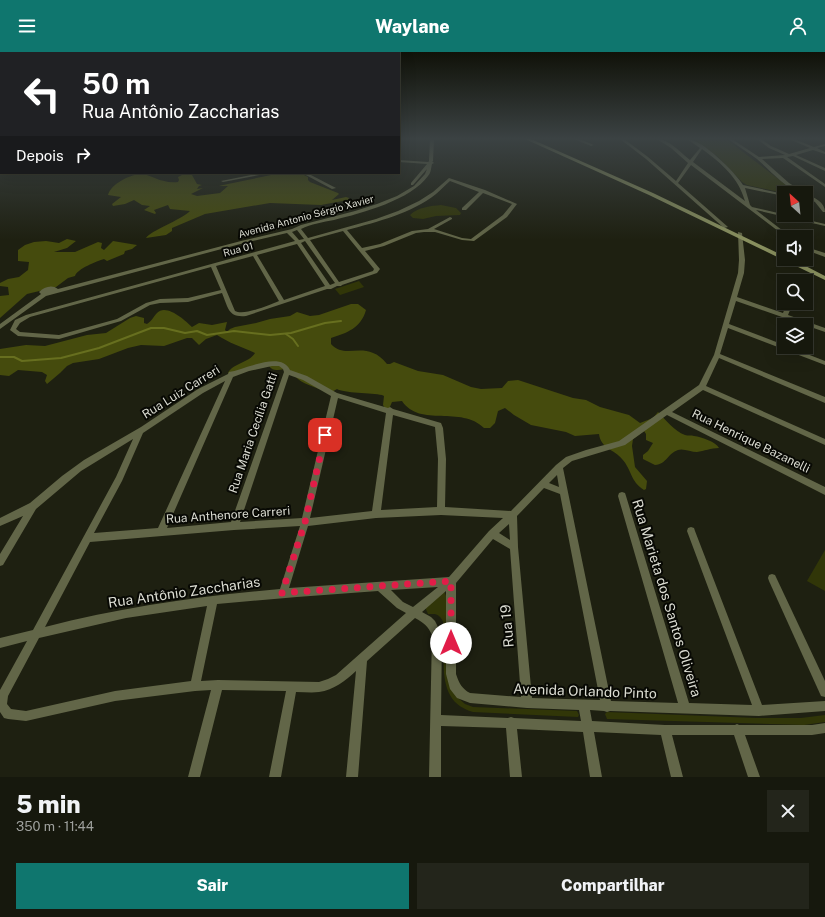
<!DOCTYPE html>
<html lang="pt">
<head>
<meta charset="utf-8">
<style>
	body { margin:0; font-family:"Public Sans",sans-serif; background:#23251b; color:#f1f3f6; height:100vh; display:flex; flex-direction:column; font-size:15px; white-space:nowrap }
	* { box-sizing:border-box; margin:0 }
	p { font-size:13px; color:#9ea09d }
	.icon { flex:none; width:22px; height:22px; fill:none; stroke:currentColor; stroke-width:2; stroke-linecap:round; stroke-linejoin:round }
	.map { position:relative; height:725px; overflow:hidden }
	.side { display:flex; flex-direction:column; background:#16180d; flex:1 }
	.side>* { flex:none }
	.hud { position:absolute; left:0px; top:0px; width:400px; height:122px; box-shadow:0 4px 16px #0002,0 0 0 1px #35372e; background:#202124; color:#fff; overflow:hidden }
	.needle { width:26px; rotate:333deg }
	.buttons { position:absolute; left:777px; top:134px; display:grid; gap:8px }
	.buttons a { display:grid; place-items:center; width:36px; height:36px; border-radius:0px; background:#16180d; box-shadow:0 4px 16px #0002,0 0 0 1px #35372e; font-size:20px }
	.pin { position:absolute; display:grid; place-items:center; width:34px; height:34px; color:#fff; margin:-17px; border-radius:8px; box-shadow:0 2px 6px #0006 }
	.me { position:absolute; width:44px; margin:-22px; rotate:0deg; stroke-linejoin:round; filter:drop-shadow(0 0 3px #0008) }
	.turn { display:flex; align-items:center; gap:14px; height:84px; padding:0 16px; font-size:18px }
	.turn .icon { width:52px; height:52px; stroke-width:2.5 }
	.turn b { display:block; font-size:28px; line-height:34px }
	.then { display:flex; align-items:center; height:38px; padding:0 16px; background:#0003; gap:8px; font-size:15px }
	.round { display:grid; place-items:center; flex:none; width:42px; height:42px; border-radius:0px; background:#23251b }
	.headline { display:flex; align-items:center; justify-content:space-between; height:68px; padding:0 16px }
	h1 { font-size:24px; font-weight:800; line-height:30px }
	.primary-button { display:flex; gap:8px; margin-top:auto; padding:8px 16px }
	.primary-button a { flex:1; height:46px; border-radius:0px; background:#0f766e; color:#fff; font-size:16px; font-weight:800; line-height:46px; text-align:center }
	.primary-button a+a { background:#23251b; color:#f1f3f6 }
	header { display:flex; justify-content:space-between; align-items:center; height:52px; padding:0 16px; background:#0f766e; color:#fff; font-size:18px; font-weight:800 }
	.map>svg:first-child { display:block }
	.green { fill:#313608 }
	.forest { fill:#454b0d }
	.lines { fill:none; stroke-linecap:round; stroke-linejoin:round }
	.stream { stroke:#676f1f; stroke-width:2 }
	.minor { fill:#626648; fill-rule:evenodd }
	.tertiary { fill:#626648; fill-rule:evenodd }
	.secondary { fill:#888f5e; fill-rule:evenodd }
	.route { stroke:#e11d48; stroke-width:7; stroke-dasharray:0 12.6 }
	.labels { text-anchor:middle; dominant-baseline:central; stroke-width:4; stroke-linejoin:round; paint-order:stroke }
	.far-street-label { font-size:10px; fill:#dbdcd2; stroke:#080904 }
	.street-label { font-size:12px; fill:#dbdcd2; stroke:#080904 }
	.near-street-label { font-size:14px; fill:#dbdcd2; stroke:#080904 }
</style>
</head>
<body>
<header><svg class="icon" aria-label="menu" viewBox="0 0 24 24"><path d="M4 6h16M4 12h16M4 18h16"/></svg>Waylane<svg class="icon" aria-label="person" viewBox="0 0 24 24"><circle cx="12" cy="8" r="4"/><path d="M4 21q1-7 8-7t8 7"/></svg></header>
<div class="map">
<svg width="825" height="725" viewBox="0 0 825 725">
	<rect width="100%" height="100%" fill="#1e2011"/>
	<g class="green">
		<polygon points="692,87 726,87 785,132 799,141 784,141 747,133 742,130 717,104"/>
		<path d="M441 153 456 156 461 161 460 163 436 164 423 167 413 166 410 163C418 155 431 154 441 153Z"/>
		<polygon points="359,229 364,235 340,243 335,237"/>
		<polygon points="825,498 825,539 807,529"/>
		<path d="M443 537 447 546 458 646 465 652 473 655 577 659 579 663 578 665 473 660C438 650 444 615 444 585 444 578 445 570 440 565 437 561 432 562 428 562L425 555Z"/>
		<polygon points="607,660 756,666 801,666 825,663 825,670 804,673 607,667 605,662"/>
	</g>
	<g class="forest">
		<path d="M281 121H300L308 125V128L310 130 338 141 339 142 332 148 346 145 349 146 348 148 321 153 270 151 205 162 172 176V179L166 183 146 186C150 179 181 168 190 159L170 157 168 153 154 158 156 161 155 162 144 158 150 154 142 153 134 148 125 152 113 154 112 152 121 145 108 143C111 132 130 122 142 122 152 123 162 132 178 130L179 128 178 125 184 122 192 123 197 132 202 133 199 134 197 137 203 136 191 142 197 144 220 141 228 134H219L223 133Z"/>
		<path d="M67 187 76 189 67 196 54 200H75L98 190 102 191 101 196 104 198 113 189 137 193 132 197 125 199 124 202 107 209 104 207C97 209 77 217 75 224L68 226 56 235 27 242 0 266V244L9 243 8 235 0 234V231L8 227 19 225 28 218 29 210 18 209V198L25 193 34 190 46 189 59 191Z"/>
		<path d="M351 252H358L366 258C361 276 347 281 331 286V292C346 309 366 286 387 312H390L394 310 418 319 443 323 471 335 481 337 502 336 508 329 518 328 573 346 586 348 600 355 629 363 640 371 653 366 658 360C666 368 674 379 685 383 688 384 691 383 694 384 702 385 716 390 719 396 711 396 704 399 697 400 691 400 683 396 678 398 668 401 667 412 655 413L643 407V403L648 399 653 391 646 388V382L644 379 633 387 632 394 635 415 647 429 646 437 644 438C630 429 632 418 622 407 614 397 601 397 599 382L575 384 566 380 531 373 514 363 505 356 498 359 495 371 490 376H484C461 353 420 376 402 349L392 350 389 357 386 358 383 353 384 344 382 343C372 341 343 341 337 337L330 341C321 337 305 333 298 327 294 324 294 319 289 318 281 315 275 322 269 314L229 323 228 321C233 311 249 311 255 301 242 295 229 291 217 283L206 287 199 293 192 286H187L164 294 141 293 128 296 99 307 73 311 67 314 60 321 47 332 45 329 47 323 42 320 18 318 9 324 0 323V297L26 293 45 294 87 283 106 281 130 266 136 264 144 266V271L147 272C152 269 153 265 157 261 166 251 185 268 192 275L199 271 212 273 227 270 225 278 227 280 230 277 235 275 256 271 270 267 290 264 297 260 310 264 319 263Z"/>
	</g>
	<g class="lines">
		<g class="stream">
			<polyline points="286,282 293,287 298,294"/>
			<polyline points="0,305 14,305 22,309 61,306 99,296 151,276 164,276 185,281 197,279 207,283 234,279 270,283 291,281 325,271 341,269"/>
		</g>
		<g class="minor">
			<polygon points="574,87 579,87 594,93 591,94"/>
			<path d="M620 87H624L648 105 676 129 688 111 671 96 657 87C669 87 681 101 690 108L700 96 687 87C702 87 735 120 743 133L784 142V144L745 136 750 153 752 155 825 172V174L756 158 791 185H786L691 113 678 131 728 175 724 176 646 107ZM702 97C722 112 738 125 745 149L693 110Z"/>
			<path d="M728 87H732L759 105 785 103 769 96 757 87H761L771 94 789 102 810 96 789 87H794L814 95 825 92V94L817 96 825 100V102L813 98 796 103 825 116V119L793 104 787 105 825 132V135L783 106 762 107 789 131 805 141C789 141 769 117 757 107 748 100 737 94 728 87Z"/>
			<path d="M399 108 428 110 431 108 434 111 432 112C431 116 431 121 428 124 411 148 362 161 334 168 323 170 311 172 301 177L308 186 376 167 398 159 419 149 433 140 449 126 485 138 517 152 507 165 474 189 462 188 435 180H424L416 181 384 194 365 199 380 217 377 221 342 233 341 234H337L331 237H327L246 264C228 266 228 255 222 241L188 250 160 251 150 253 121 269 59 287 18 284 10 278 15 268 26 263 295 189 287 181 244 191 46 244 0 277V272L41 242 39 240C44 235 52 232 58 237L241 189 292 177 301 173 355 159 377 152 397 144 414 134 425 122 427 117 413 133H411V131L427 112 399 110ZM450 129 479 140 462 156V158H466L483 141 512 152 503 163 471 187 462 186 434 177 452 167V166L450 165 428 177 412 179 380 192 362 196 347 178C377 170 412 161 436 142 441 138 445 133 450 129ZM297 178 304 187 299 188 292 180ZM343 179 374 217 373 219 339 230 310 188ZM305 189 335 231 330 233 301 191ZM297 192 325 234 284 248 257 203ZM253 204 279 249C269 253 244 264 235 259L216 214ZM211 215 221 238 188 246 160 247 146 251 117 267 59 283 20 280 16 277 20 271 30 265Z"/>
			<polygon points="261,121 270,121 223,130 221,129"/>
			<polygon points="302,121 307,121 336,136 332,137"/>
			<path d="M806 142C814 145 825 150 825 160H823L815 150 806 145Z"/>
			<polygon points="308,167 310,168 310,169 291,172 272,179 270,178 288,170"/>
			<path d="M738 180 742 181 745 208 744 221 737 245 783 261 787 251H793L788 263 825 276V280L736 249 729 272 784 293V295H789L825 309V313L728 276 720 302 825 345V351L719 306 706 334 825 387V393L703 338 672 360 825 435V443L667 363 625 393 572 409 563 416 611 649 678 651 618 444 619 441 622 440 625 441 626 444 689 651 752 653 687 479 688 476 691 475 694 476 695 479 762 653 825 649V659L759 664 610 659 607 660 604 659 590 658 592 669 665 673H735L737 672 739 673H812L825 671V681L812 683H745L760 725H748L734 683H672L683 725H671L661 683 594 680 602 725H590L583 680 517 677 522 725H510L506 676 441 674V725H429L432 583C428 574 424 571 415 566L367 609 358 725H346L356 619C345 629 334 638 319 640 312 641 304 640 296 640L281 725H269L286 639 222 638 200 725H188L211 638 195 639 115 649 26 669 8 667 4 666 0 660V638L27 589 0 596V586L33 578 116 425 133 387 81 419 36 457 3 513 0 514V502L23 464 0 474V466L30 451 62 424 84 408 141 375 198 337 228 322 229 320C244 318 281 298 290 318L307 324 337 341 388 356 390 355 393 357 441 371 443 376 446 407 445 455 511 459 556 413 566 405 586 398 619 389 699 333 714 303 738 221 739 208ZM272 314H279L283 317 284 320 231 470 167 476 233 325 249 319ZM289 323 303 328 331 344 302 466 240 470ZM225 329 158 476 94 481 122 429 143 381 203 341ZM338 346 386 361 372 459 310 466ZM393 363 435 375 438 407 437 455 381 458ZM557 423 559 435 549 431ZM544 436 560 442 600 648 532 646 518 495 517 464ZM441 463 503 466 489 479 449 525 289 536 308 474 376 466ZM509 472 510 488 499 481ZM300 474 280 537C200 544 122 555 45 575L90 490 234 478ZM493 487 510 497 521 645 470 641C462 637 459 631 456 622V531ZM438 535 413 555 403 550 391 538ZM378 539 397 556 406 561 336 623 328 627 319 630 218 628 201 629 217 552 297 545ZM446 539V622L450 637 457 646 470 651 527 656 579 658 581 669 514 666 511 665 508 666 441 663 442 583 435 569 431 565 422 560ZM207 554 191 629 115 639 26 659 11 657 7 652 8 644 39 586 126 566Z"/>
			<polygon points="806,195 825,201 825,205 806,198"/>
			<polygon points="772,522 775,523 825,629 825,645 821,644 769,529 768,526 769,523"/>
		</g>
		<polygon class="tertiary" points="430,87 434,87 433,109 431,110 429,109"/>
		<polygon class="secondary" points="525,87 531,87 653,141 784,204 784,207 792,207 825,224 825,228 649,143"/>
	</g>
	<linearGradient id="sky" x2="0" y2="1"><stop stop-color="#101209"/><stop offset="0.46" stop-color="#3b4243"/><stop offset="1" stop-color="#3b4243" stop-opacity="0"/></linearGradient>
	<rect width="825" height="188" fill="url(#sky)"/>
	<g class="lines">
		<polyline class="route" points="325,383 305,470 282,541 451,529 451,591"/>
	</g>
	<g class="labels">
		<g class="far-street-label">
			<text transform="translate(306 164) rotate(-15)">Avenida Antonio Sérgio Xavier</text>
			<text transform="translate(238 197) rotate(-15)">Rua 01</text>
		</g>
		<g class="street-label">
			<text transform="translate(181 340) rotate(-32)">Rua Luiz Carreri</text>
			<text transform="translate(253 381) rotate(-71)">Rua Maria Cecília Gatti</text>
			<text transform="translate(751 389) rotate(26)">Rua Henrique Bazanelli</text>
			<text transform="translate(228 463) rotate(-4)">Rua Anthenore Carreri</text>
		</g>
		<g class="near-street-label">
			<text transform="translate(184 540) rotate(-8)">Rua Antônio Zaccharias</text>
			<text transform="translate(667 546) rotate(73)">Rua Marieta dos Santos Oliveira</text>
			<text transform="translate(507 574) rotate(-95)">Rua 19</text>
			<text transform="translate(585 639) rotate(2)">Avenida Orlando Pinto</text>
		</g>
	</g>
</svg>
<div class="buttons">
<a><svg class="needle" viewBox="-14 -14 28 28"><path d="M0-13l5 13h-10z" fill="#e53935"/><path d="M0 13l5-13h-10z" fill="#9ea09d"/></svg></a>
<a><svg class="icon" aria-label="sound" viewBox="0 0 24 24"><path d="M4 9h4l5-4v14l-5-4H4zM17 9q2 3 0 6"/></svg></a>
<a><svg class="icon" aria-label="search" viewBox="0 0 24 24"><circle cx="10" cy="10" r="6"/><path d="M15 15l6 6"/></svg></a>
<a><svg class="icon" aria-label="layers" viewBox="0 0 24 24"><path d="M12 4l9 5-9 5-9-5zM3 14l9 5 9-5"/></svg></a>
</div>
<div class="pin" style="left:325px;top:383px;background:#d93025"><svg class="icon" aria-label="arrive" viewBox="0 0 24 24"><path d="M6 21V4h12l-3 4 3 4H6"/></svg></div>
<svg class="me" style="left:451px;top:591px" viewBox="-20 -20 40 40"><circle r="19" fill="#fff"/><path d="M0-13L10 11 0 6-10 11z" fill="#e11d48"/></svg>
<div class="hud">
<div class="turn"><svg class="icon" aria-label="left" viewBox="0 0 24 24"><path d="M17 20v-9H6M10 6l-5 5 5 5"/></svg><div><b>50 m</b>Rua Antônio Zaccharias</div></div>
<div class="then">Depois<svg class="icon" aria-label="right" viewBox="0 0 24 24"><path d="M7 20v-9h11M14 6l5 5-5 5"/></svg></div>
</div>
</div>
<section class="side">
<div class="headline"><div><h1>5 min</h1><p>350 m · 11:44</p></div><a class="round"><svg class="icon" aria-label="close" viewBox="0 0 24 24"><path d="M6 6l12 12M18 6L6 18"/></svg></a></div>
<div class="primary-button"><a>Sair</a><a>Compartilhar</a></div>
</section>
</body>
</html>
